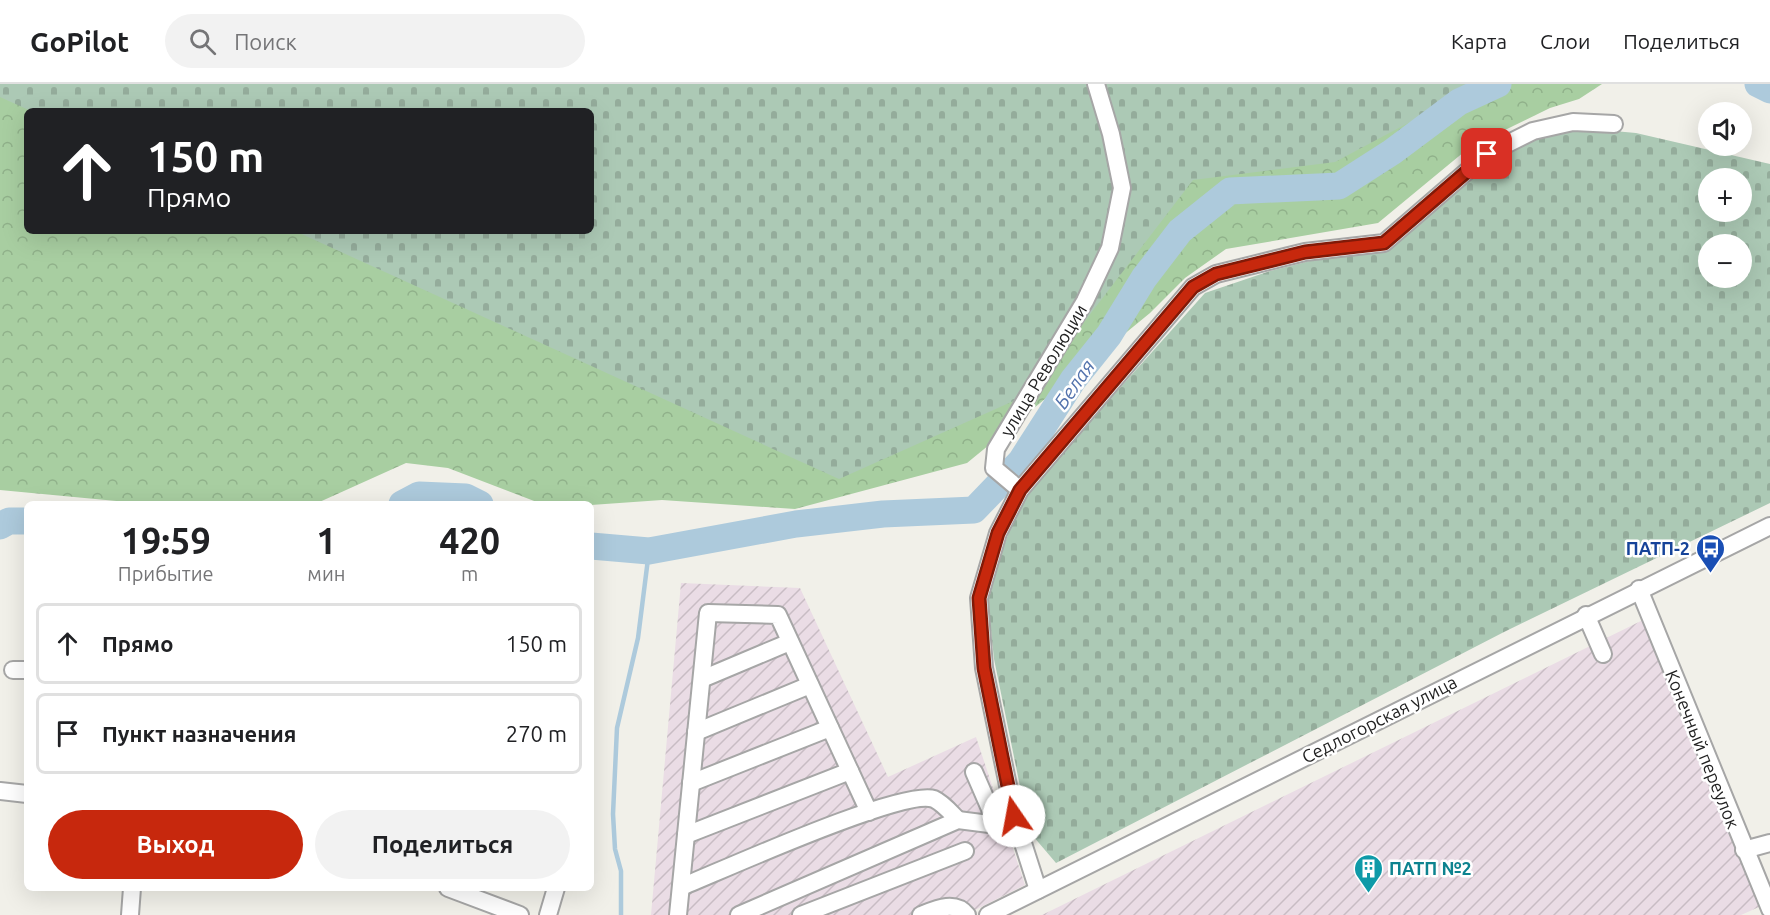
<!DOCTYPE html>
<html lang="ru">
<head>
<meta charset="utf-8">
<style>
	body { margin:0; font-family:Ubuntu,sans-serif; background:#f2f2f2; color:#202124; height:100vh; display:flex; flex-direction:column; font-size:22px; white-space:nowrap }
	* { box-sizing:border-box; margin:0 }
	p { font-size:20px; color:#757577 }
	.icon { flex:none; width:33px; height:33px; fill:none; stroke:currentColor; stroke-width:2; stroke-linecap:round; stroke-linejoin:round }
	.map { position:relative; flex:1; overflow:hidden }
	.side { position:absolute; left:24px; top:417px; width:570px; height:390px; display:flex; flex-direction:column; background:#fff; border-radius:9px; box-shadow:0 6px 24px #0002 }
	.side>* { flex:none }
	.top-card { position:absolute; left:24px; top:24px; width:570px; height:126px; border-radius:9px; box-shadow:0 6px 24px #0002; background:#202124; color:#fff; overflow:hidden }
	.tools { position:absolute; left:1698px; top:18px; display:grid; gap:12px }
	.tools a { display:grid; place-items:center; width:54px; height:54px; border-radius:50%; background:#fff; box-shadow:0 6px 24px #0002; font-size:30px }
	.pin { position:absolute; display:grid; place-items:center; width:51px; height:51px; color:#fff; margin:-26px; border-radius:12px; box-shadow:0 3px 9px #0006 }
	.me { position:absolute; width:66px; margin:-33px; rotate:348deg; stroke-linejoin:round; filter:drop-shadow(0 0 4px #0008) }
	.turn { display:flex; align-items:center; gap:21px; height:126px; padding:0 24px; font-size:27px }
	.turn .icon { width:78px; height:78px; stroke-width:2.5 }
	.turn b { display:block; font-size:42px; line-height:51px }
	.eta { display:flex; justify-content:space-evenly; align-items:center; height:102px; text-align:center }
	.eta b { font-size:36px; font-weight:700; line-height:42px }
	.primary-button { display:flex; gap:12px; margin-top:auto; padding:12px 24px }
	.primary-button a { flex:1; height:69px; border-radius:36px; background:#c7280d; color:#fff; font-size:24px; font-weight:700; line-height:69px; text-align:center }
	.primary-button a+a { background:#f2f2f2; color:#202124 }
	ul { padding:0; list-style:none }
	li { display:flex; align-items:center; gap:18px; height:81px; margin:0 12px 9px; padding:0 12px; border:3px solid #e0e0e0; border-radius:9px }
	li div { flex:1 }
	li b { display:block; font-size:22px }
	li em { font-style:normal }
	header { display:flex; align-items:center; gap:36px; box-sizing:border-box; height:84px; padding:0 30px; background:#fff; border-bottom:2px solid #e0e0e0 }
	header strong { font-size:28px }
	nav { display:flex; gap:33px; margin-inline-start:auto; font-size:21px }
	.search { width:420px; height:54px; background:#f2f2f2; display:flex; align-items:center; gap:15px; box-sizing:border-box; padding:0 21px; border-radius:33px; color:#757577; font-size:22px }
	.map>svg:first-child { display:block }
	.industrial { fill:url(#industrial-furrows) }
	.forest { fill:url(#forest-crowns); fill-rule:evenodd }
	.cemetery { fill:url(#cemetery-stones); fill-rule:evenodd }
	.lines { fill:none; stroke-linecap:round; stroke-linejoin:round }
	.stream { stroke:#adcadc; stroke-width:4.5 }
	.river { stroke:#adcadc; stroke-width:27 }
	.minor-casing { stroke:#a6a6a6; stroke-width:20 }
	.minor { stroke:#fff; stroke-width:16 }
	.route-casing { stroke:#811a08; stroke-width:15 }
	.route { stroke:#c7280d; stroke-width:10 }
	.labels { text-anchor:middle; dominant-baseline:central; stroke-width:5; stroke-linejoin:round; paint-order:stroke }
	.street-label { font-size:18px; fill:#222; stroke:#fff }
	.transit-label { font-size:18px; font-weight:bold; fill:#164399; stroke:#fff; text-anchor:end }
	.culture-label { font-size:18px; font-weight:bold; fill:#0d838f; stroke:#fff; text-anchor:start }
	.water-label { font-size:20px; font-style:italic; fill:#5373ad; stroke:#fff }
</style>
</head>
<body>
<header>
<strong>GoPilot</strong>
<div class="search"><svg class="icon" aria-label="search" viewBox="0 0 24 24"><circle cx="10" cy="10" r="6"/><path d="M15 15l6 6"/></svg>Поиск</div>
<nav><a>Карта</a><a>Слои</a><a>Поделиться</a></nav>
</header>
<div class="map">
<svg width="1770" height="831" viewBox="0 0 1770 831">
	<defs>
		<pattern id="industrial-furrows" width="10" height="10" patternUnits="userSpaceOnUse" patternTransform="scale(1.5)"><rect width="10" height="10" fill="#eadce5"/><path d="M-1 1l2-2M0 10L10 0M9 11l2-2" fill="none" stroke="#c8bcc4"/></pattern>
		<pattern id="forest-crowns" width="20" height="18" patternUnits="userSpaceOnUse" patternTransform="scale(1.5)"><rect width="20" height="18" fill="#a8cea1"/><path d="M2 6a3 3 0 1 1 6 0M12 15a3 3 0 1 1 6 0" fill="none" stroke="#90b18a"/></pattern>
		<pattern id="cemetery-stones" width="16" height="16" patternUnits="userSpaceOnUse" patternTransform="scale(1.5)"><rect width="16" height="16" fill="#acc9b5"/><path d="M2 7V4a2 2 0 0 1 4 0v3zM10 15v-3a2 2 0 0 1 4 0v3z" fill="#94ac9b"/></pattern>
	</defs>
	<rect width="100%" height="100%" fill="#f1f0e9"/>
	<g class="industrial">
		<polygon points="681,499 800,504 888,693 976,653 1025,801 965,831 651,831"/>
		<polygon points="1643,536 1759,823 1741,831 1042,831"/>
	</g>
	<path class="forest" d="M0 0H1602L1579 15 1550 24 1470 63 1378 139 1226 165 1185 194 1150 229 967 379 795 425 662 416 591 421 542 420 448 384 406 379 315 420H148L0 406ZM27 27H591V147H27Z"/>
	<g class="cemetery">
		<polygon points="0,0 1481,0 1335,78 1193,96 1029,310 839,395 295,147 591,147 591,27 31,27 0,13"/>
		<path d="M1581 44 1636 49 1770 80V419L1504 548 1056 779 1033 752 1023 717 994 575 988 518 1000 472 1017 427 1047 385 1205 209 1270 187 1338 170 1390 164 1476 85 1528 54ZM1708 94H1742V128H1708ZM1708 160H1742V194H1708Z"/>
	</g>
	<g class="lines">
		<polyline class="stream" points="621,831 621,787 615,765 613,730 617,644 638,554 649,467"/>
		<g class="river">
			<polyline points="1758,0 1770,6"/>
			<polyline points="402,420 419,411 466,413 480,420"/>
			<polyline points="0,442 9,437 27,437"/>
			<polyline points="591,462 649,467 796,440 883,430 974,426 1021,377 1073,296 1109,251 1144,194 1180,147 1230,107 1339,102 1392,68 1459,18 1498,0"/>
		</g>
		<defs>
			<g id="minor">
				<polyline points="1020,406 994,384 996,365 1085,217 1110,164 1122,104 1111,50 1096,0"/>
				<polyline points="1639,505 1770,825"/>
				<polyline points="1586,531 1603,570"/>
				<polyline points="13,586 27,586"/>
				<polyline points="702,595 790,558"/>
				<polyline points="696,648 810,601"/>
				<polyline points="974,688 997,741"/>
				<polyline points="691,699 830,644"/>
				<polyline points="0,707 27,710"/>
				<polyline points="686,751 850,687"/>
				<polyline points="1744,766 1770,759"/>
				<path d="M681 803C721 787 903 704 934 715 943 719 952 730 958 736"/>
				<polyline points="448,804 520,831"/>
				<polyline points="1038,806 1014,731 984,584 979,514 998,449 1020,406 1193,203 1216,190 1305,168 1384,159 1487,70 1533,47 1573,38 1614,40"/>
				<polyline points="130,831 132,804"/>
				<polyline points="548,831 556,804"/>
				<polyline points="678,831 708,529 778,531 869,728"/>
				<polyline points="739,831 958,736 997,741 1020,747"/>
				<polyline points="801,831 965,767"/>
				<path d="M921 831C936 825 955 816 967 831"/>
				<polyline points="988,831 1770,442"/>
			</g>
		</defs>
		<use href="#minor" class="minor-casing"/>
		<use href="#minor" class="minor"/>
	</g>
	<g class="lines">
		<defs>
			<polyline id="route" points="1014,732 984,584 979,514 998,449 1020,406 1193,203 1216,190 1305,168 1384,159 1487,70"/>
		</defs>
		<use href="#route" class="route-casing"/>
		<use href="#route" class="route"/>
	</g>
	<defs>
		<symbol id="bus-pin" viewBox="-11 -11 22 30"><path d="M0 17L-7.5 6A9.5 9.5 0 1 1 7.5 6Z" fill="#1a4fb4" stroke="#fff"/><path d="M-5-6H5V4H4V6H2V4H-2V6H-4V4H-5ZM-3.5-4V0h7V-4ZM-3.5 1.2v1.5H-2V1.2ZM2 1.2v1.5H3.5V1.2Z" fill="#fff"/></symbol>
		<symbol id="building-pin" viewBox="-11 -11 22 30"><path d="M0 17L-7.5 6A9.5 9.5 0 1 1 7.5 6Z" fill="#0f9aa8" stroke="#fff"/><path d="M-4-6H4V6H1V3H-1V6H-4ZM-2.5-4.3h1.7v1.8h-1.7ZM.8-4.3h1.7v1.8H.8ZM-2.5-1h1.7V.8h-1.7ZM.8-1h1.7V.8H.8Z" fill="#fff"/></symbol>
	</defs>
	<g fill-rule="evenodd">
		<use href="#bus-pin" x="1694" y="448" width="33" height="45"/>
		<use href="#building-pin" x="1352" y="768" width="33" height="45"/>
	</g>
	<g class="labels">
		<g class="street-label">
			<text transform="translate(1043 286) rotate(-59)">улица Революции</text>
			<text transform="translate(1379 635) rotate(-27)">Седлогорская улица</text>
			<text transform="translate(1703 665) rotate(68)">Конечный переулок</text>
		</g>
		<g class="transit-label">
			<text x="1690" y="464">ПАТП-2</text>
		</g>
		<g class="culture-label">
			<text x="1389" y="784">ПАТП №2</text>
		</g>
		<g class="water-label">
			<text transform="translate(1074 300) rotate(-55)">Белая</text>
		</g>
	</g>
</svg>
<div class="tools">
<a><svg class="icon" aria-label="sound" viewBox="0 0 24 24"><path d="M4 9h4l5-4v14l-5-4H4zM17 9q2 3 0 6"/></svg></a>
<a>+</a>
<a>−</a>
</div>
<div class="pin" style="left:1487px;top:70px;background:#d93025"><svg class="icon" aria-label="arrive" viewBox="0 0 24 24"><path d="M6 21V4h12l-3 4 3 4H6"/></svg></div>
<svg class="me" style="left:1014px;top:732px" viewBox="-20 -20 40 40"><circle r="19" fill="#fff"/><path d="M0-13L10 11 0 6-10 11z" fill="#c7280d"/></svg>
<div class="top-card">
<div class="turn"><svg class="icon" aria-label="ahead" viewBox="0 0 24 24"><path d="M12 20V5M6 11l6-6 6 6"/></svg><div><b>150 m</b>Прямо</div></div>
</div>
<section class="side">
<div class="eta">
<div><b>19:59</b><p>Прибытие</p></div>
<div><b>1</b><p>мин</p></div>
<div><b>420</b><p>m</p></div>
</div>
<ul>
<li><svg class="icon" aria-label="ahead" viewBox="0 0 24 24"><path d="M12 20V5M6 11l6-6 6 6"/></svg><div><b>Прямо</b></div><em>150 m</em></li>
<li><svg class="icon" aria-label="arrive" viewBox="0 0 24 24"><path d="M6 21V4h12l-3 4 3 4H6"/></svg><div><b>Пункт назначения</b></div><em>270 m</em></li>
</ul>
<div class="primary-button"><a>Выход</a><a>Поделиться</a></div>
</section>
</div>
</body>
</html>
